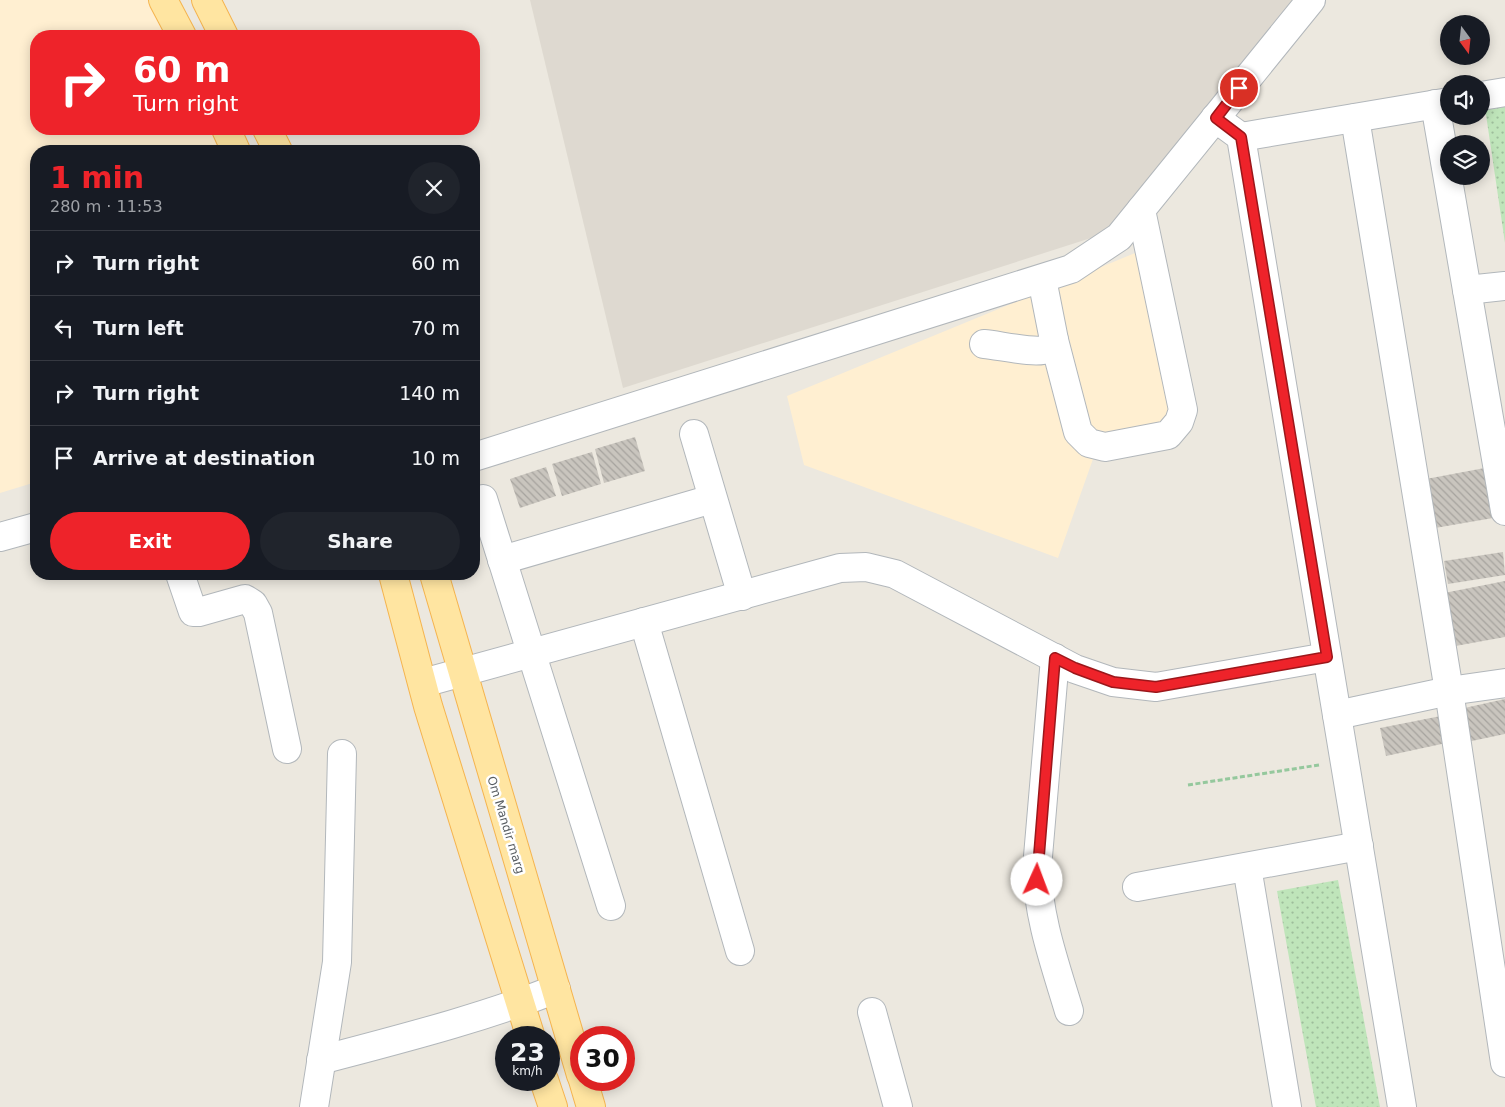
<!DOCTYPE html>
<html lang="en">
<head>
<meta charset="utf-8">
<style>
	body { margin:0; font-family:"DejaVu Sans",sans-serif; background:#20242c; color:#f1f3f6; height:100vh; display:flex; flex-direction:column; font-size:19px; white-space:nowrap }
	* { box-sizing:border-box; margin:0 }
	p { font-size:16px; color:#9ea1a6 }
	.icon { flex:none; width:28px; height:28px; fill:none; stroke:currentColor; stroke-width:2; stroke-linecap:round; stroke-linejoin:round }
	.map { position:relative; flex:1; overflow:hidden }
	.side { position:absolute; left:30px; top:145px; width:450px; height:435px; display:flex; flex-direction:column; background:#171b24; border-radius:20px; box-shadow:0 2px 12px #0003 }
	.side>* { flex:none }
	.top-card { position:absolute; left:30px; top:30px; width:450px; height:105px; border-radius:20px; box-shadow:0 2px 12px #0003; background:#ee232a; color:#fff; overflow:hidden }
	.needle { width:32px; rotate:165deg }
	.buttons { position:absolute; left:1440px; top:15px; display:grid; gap:10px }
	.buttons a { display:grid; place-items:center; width:50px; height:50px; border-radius:50%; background:#171b24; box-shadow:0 2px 12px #0003; font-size:25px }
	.speed { position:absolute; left:495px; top:1026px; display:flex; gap:10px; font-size:25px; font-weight:700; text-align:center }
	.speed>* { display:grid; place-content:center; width:65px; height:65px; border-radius:50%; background:#171b24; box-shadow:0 2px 12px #0003; line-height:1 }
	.speed small { font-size:12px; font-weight:400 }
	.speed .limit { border:8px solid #d22; background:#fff; color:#111 }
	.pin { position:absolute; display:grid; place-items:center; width:42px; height:42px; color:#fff; margin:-21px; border:2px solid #fff; border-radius:50%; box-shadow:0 1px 5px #0007 }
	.me { position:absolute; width:55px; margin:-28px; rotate:2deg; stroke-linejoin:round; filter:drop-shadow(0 0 4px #0008) }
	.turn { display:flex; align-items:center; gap:18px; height:105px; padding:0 20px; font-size:22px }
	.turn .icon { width:65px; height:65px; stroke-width:2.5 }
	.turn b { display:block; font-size:35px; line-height:42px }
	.round { display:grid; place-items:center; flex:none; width:52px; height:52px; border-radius:26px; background:#20242c }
	.head { display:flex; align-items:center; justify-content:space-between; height:85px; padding:0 20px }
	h1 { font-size:30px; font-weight:700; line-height:38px; color:#ee232a }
	.button { display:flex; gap:10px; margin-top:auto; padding:10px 20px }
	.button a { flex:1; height:58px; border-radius:30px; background:#ee232a; color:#fff; font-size:20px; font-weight:700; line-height:58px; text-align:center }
	.button a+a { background:#20242c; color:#f1f3f6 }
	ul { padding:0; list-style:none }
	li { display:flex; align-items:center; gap:15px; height:65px; padding:0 20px; border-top:1px solid #363941 }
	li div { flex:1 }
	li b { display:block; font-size:19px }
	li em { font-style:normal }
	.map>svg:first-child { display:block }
	.commercial { fill:#ffefd1 }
	.education { fill:#ded9d0 }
	.park { fill:url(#park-dots) }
	.building { fill:url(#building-back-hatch) }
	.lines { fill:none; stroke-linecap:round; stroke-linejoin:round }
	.minor-casing { stroke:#b2b7bb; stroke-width:30 }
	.major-casing { stroke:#f5b44f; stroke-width:30 }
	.path { stroke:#95c89d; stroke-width:3; stroke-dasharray:5 2.5; stroke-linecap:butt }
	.minor { stroke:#fff; stroke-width:28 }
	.major { stroke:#ffe5a1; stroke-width:28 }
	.route-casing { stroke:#9b171b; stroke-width:12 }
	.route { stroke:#ee232a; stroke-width:9 }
	.labels { text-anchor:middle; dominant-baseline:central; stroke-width:5; stroke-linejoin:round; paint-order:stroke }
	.street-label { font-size:12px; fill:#585d61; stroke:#fff }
</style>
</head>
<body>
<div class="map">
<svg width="1505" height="1107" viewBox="0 0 1505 1107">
	<defs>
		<pattern id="park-dots" width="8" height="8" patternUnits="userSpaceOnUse" patternTransform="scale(1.25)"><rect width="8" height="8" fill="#bfe5ba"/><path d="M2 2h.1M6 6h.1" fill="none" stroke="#9ebd9b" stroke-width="1.8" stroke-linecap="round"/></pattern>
		<pattern id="building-back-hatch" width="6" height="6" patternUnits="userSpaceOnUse" patternTransform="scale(1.25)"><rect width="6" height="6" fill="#c9c5be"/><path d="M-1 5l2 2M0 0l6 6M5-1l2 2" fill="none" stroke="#a6a39e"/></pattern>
	</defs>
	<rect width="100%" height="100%" fill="#ece8df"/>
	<g class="commercial">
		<polygon points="0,0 167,0 183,36 36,36 36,129 226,129 236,151 36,151 36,482 0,493"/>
		<polygon points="1157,244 1193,424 1099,442 1058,558 804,465 787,396"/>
	</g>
	<polygon class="education" points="530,0 1324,0 1144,221 623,388"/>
	<g class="park">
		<polygon points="1505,105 1505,243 1485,108"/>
		<polygon points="1338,880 1380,1107 1316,1107 1277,891"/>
	</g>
	<g class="building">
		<polygon points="635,437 645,471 604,483 595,449"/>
		<polygon points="592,452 601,484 562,496 552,464"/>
		<polygon points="546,467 556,496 520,508 510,479"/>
		<polygon points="1490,467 1499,517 1435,528 1426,479"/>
		<polygon points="1503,552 1505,575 1448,584 1444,561"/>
		<polygon points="1505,581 1505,637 1450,647 1439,594"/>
		<polygon points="1505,699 1505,734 1467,742 1460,709"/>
		<polygon points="1446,715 1451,742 1386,756 1380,728"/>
	</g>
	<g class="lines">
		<defs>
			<g id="minor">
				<polyline points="1481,96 1505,92"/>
				<polyline points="1435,104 1505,511"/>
				<polyline points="1215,118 1241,137 1402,1107"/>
				<polyline points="1355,118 1449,691 1505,1063"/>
				<polyline points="1241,137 1449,102"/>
				<polyline points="1467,290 1505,286"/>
				<polyline points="1054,340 1078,432 1089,443 1105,447 1168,435 1179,422 1183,410 1141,210"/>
				<path d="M984 344C998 345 1036 354 1047 349 1051 347 1052 344 1054 340L1042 279"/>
				<polyline points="694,434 742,596"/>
				<polyline points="474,457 1071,269 1119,237 1311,0"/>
				<polyline points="483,499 611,906"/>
				<polyline points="0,537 36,527"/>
				<polyline points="502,560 712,499"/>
				<polyline points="180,574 193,612 199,612 245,599 253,604 258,613 287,749"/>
				<polyline points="644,622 740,951"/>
				<path d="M1055 658 1037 868C1038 918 1055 964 1069 1011"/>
				<polyline points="423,683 840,568 866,567 895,574 1075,669 1113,682 1156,687 1327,657"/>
				<polyline points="1337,715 1449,691 1505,683"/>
				<polyline points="1247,867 1287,1107"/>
				<polyline points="1137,887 1359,846"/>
				<polyline points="872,1012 898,1107"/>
				<path d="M321 1060C400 1039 480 1019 556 989"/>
				<polyline points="314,1107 337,962 342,754"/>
			</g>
			<g id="major">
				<polyline points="163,0 182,36"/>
				<polyline points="206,0 224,36"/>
				<polyline points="226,129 236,151"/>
				<polyline points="267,129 278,151"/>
				<polyline points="393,574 428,706 531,1038"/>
				<polyline points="434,574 581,1075"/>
				<polyline points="544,1080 553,1107"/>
				<polyline points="583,1080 591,1107"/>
			</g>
		</defs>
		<use href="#minor" class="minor-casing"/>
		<use href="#major" class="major-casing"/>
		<polyline class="path" points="1188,785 1319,765"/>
		<use href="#minor" class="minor"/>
		<use href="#major" class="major"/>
	</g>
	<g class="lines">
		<defs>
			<polyline id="route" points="1037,880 1055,658 1075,668 1113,682 1156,687 1327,657 1241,137 1216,118 1239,88"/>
		</defs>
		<use href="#route" class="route-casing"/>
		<use href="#route" class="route"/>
	</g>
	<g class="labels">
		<g class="street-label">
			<text transform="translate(506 825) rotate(73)">Om Mandir marg</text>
		</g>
	</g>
</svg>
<div class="buttons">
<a><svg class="needle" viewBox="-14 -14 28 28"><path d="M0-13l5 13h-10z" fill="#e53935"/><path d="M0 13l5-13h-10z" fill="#9ea1a6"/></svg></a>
<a><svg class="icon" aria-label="sound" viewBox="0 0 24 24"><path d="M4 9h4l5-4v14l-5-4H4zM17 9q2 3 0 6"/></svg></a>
<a><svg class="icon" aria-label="layers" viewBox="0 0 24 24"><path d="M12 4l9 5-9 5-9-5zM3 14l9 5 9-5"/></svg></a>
</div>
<div class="speed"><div>23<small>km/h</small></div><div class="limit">30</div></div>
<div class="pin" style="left:1239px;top:88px;background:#d93025"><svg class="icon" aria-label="arrive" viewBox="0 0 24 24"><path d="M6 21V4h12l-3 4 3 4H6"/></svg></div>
<svg class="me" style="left:1037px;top:880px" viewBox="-20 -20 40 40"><circle r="19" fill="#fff"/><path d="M0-13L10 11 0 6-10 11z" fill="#ee232a"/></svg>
<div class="top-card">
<div class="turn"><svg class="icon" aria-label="right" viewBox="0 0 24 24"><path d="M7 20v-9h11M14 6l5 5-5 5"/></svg><div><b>60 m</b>Turn right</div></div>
</div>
<section class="side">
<div class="head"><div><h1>1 min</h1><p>280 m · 11:53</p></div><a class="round"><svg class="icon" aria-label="close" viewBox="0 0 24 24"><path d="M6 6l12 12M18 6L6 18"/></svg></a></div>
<ul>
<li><svg class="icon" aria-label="right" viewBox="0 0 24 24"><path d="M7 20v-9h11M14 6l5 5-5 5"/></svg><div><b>Turn right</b></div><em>60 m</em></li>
<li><svg class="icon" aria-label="left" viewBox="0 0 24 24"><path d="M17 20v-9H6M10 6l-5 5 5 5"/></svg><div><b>Turn left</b></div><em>70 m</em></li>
<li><svg class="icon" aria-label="right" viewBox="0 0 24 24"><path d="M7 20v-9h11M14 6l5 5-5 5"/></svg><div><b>Turn right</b></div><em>140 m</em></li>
<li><svg class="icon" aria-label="arrive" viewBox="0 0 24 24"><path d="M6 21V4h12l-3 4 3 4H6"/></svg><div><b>Arrive at destination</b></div><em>10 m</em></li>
</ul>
<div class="button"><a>Exit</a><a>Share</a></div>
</section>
</div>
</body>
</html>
